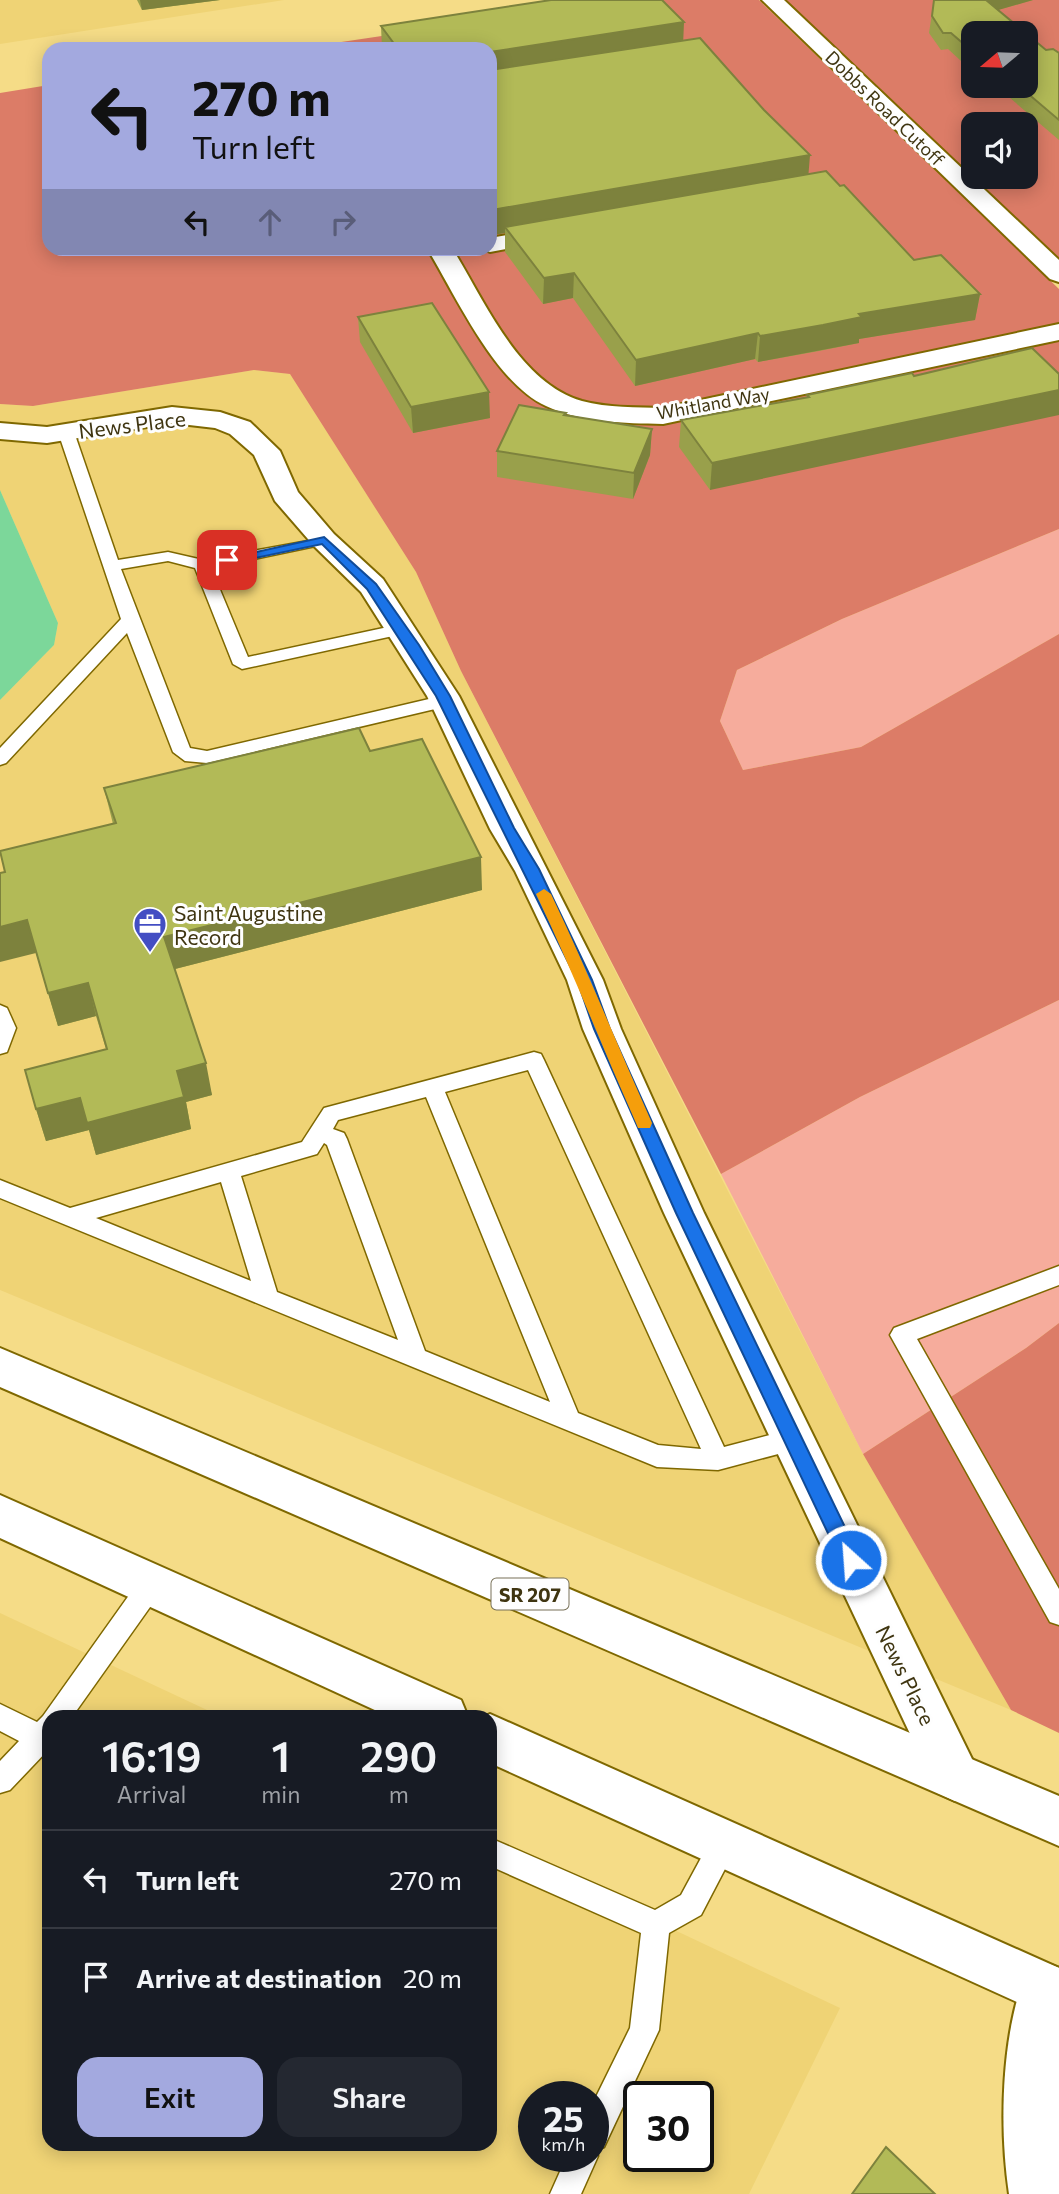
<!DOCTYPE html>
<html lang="en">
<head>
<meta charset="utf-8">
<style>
	body { margin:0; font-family:Commissioner,sans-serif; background:#242831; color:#f1f3f6; height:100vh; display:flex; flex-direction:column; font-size:26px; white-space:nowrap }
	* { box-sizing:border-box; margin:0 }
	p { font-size:23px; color:#9ea1a6 }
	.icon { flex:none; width:38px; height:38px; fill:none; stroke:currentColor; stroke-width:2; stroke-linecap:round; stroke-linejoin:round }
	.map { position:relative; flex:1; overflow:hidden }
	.drawer { position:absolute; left:42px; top:1710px; width:455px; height:441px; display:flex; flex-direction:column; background:#171b24; border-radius:21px; box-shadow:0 4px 18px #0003 }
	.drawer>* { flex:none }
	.hud { position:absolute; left:42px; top:42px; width:455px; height:214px; border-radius:21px; box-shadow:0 4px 18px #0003; background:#a3a9df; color:#111; overflow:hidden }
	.needle { width:46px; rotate:251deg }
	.controls { position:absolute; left:961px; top:21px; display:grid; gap:14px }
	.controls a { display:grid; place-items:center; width:77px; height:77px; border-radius:14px; background:#171b24; box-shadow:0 4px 18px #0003; font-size:35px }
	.speed { position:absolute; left:518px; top:2081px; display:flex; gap:14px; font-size:35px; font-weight:700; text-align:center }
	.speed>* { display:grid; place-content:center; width:91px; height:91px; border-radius:50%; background:#171b24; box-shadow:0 4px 18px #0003; line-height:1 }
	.speed small { font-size:18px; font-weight:400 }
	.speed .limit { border:4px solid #111; border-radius:10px; background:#fff; color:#111 }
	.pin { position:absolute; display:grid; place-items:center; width:60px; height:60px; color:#fff; margin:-30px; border-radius:14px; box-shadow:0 4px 10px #0006 }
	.me { position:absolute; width:77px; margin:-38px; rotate:334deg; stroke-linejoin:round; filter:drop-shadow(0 0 5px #0008) }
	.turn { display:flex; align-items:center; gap:24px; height:147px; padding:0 35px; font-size:32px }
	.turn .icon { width:91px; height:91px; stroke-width:2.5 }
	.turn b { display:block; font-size:49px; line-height:60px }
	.lanes { display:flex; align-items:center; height:66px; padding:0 35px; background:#0003; justify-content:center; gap:35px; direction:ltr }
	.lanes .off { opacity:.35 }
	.eta { display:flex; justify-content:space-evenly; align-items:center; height:119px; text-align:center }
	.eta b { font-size:42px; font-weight:600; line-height:49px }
	.action { display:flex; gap:14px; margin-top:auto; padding:14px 35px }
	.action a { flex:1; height:80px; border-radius:21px; background:#a3a9df; color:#111; font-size:28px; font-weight:600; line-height:80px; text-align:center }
	.action a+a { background:#242831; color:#f1f3f6 }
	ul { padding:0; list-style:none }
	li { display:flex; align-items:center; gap:21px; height:98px; padding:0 35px; border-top:2px solid #363941 }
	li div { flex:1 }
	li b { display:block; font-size:26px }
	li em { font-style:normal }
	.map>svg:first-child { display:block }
	.built { fill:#efd375; fill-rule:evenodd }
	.green { fill:#f6ac9c }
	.forest { fill:#dc7c67; fill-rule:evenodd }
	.water { fill:#7cd79a }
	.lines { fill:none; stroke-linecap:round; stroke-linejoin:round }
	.service-casing { stroke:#7f6800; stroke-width:3 }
	.minor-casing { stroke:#7f6800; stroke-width:4 }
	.tertiary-casing { stroke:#7f6800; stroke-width:4 }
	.trunk-casing { stroke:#7f6800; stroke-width:4 }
	.service { fill:#fff; fill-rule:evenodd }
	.minor { fill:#fff; fill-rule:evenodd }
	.tertiary { fill:#fff; fill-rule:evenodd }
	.trunk { fill:#fff; fill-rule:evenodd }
	.wall { fill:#99a04b }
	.shaded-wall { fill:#7d823d }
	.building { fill:#b2ba57; stroke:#7d823d; stroke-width:2 }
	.route { fill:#1a73e8; stroke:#114b97; stroke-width:2 }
	.slow { fill:#f59e0b }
	.labels { text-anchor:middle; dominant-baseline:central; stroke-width:6; stroke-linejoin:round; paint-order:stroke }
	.far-street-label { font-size:18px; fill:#3f3511; stroke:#fefefe }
	.shield { fill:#fefefe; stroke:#787158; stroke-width:2 }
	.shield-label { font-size:19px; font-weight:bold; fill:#3f3511 }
	.street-label { font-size:21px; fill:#3f3511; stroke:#fefefe }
	.poi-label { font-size:21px; fill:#3f3511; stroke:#fefefe; text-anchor:start }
</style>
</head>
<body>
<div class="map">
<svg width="1059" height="2194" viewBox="0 0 1059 2194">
	<rect width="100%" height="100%" fill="#f5dc87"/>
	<g class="built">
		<polygon points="0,0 284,0 0,44"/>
		<polygon points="254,370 290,374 416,572 461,671 863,1454 1011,1710 0,1290 0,700 54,645 58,623 0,490 0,404 33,406"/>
		<path d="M0 1613 222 1717H49V2144H490V1843L840 2008 749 2194H0ZM534 2096H593V2156H534ZM639 2096H698V2156H639Z"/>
	</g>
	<g class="green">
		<polygon points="1059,529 1059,634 861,747 743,770 720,721 737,670 842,619"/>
		<polygon points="1059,1000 1059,1323 1026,1348 863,1454 721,1174 860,1097"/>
	</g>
	<g class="forest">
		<polygon points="625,0 759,0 1059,289 1059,529 842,619 737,670 720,721 743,770 861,747 1059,634 1059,1000 860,1097 721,1174 461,671 416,572 290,374 254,370 33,406 0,404 0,93 49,85 49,248 490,248 490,49 294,49"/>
		<path d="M785 0H1059V259ZM973 33H1026V86H973ZM973 124H1026V177H973Z"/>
		<polygon points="1059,1323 1059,1733 1011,1710 863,1454 1026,1348"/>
	</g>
	<polygon class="water" points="0,490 58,623 54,645 0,700"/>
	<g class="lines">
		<defs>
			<g id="service">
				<polygon points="66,427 74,432 118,560 168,552 203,560 330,537 330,543 211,568 248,657 402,624 410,629 402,634 242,669 233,664 195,568 168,561 121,569 190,748 207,751 446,695 452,697 455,701 452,705 207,763 185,761 173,752 127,633 6,763 0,765 0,748 121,619 58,432"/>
				<polygon points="0,1005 7,1008 16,1028 7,1052 0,1054"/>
				<path d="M534 1052 541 1054 544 1060 724 1447 793 1429 801 1432 805 1440 801 1448 718 1470 657 1467 0 1198V1180L70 1208 302 1142 324 1108ZM528 1070 701 1449 658 1445 578 1413 445 1092ZM426 1097 550 1402 425 1351 347 1139 344 1133 333 1129 338 1120ZM324 1143 327 1145 398 1340 277 1292 241 1176 317 1154ZM221 1182 251 1281 96 1218Z"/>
				<polygon points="1059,1266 1059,1285 917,1339 1059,1589 1059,1625 1050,1622 890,1335 894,1328"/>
				<polygon points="151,1573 160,1577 164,1585 160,1593 72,1717 49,1717 49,1749 10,1790 0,1793 0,1761 19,1741 0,1731 0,1704 37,1722 43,1716 142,1577"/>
				<polygon points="724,1830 734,1834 738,1844 701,1915 669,1933 659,2030 604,2147 596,2150 598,2156 581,2194 550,2194 567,2156 593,2156 593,2103 630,2028 641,1933 490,1866 490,1838 655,1910 681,1895 714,1834"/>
			</g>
			<g id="minor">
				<polygon points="557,226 566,228 569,233 566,238 490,252 480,248 490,248 490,238"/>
				<path d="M427 248H452C485 301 518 382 582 401 608 408 637 407 663 408L1059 324V340L663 424C624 423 582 423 546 406 495 383 456 296 427 248Z"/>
				<polygon points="172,407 220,412 250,422 280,451 298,492 334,534 383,579 459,696 603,980 621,1029 704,1213 972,1759 980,1776 972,1793 955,1801 938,1793 664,1213 583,1029 567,980 515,871 490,829 427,696 361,592 314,546 275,501 254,455 230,434 215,428 172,423 47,443 0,439 0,423 47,427"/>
				<path d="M1046 1963 1059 1968V2194H1009C999 2127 1001 2034 1027 1970Z"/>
			</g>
			<polygon id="tertiary" points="762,0 784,0 1059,260 1059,282 1050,279"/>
			<g id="trunk">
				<polygon points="0,1348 1059,1796 1059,1846 0,1387"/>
				<polygon points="0,1495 461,1700 468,1717 390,1717 0,1538"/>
				<polygon points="490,1714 1059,1968 1059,2021 490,1763 490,1717 483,1717"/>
			</g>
		</defs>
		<use href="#service" class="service-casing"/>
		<use href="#minor" class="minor-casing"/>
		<use href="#tertiary" class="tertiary-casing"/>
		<use href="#trunk" class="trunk-casing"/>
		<use href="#service" class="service"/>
		<use href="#minor" class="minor"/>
		<use href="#tertiary" class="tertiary"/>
		<use href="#trunk" class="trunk"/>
	</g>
	<g class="wall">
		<polygon points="137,0 220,0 142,10"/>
		<polygon points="934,0 1033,0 998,10 1046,50 1059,53 1059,140 996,86 1026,86 973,33 973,72 948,49 941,50 929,33"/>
		<polygon points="381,26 683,41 808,174 914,260 980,294 975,320 859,339 859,343 819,351 758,362 755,359 635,386 573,298 543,304 505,252 505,233 492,235 490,232 490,49 382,49"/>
		<polygon points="358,317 490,418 413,433 360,342"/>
		<polygon points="912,373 710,490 679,447 681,420 807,398 807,395"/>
		<polygon points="566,416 652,429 650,455 633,499 497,477 497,451"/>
		<polygon points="370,751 482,890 175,969 212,1095 186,1102 191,1129 96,1155 89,1130 46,1141 36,1109 106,1049 96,1016 58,1026 36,953 5,872 113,824 104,788"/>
	</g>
	<g class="shaded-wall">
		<polygon points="140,0 220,0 142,10"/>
		<polygon points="984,0 1033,0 981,15"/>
		<polygon points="684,22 683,46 490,76 490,52"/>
		<polygon points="810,155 808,180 505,227 505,233 492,235 492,210"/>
		<polygon points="574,273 573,298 543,304 544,278"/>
		<polygon points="980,294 975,320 859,339 859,343 758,362 760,336 859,314"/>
		<polygon points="758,333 755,359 635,386 636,360"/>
		<polygon points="1059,390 1059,415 710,490 712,463"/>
		<polygon points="489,392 490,418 413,433 411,407"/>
		<polygon points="652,429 650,455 633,499 634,473"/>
		<polygon points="481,857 482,890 171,970 164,937"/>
		<polygon points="27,920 36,953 0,962 0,927"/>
		<polygon points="88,983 96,1016 58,1026 48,993"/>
		<polygon points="206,1063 212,1095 186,1102 191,1129 96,1155 89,1130 46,1141 36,1109"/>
	</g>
	<g class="building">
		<polygon points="551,0 662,0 684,22 490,52 490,49 398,49 381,26"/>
		<polygon points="934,0 986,0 1046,50 1053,49 1059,53 1059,120 1019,86 1026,86 1026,33 973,33 973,52 951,33 943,33 932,16"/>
		<polygon points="700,38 764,110 810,155 492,210 490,207 490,155 492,155 490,151 490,70"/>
		<polygon points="826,171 840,186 844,185 914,260 941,255 980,294 859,314 862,317 823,325 760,336 758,333 636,360 574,273 544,278 505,227"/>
		<polygon points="432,303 489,392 411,407 358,317"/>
		<polygon points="1032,348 1059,374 1059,390 712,463 681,420 809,397 807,395 912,373 914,376"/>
		<polygon points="519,405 566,413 564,415 652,429 634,473 497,451"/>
		<polygon points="359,728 370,751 422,739 481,857 164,937 206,1063 177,1071 184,1097 87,1123 80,1098 36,1109 25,1070 107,1049 88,983 48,993 27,920 0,927 0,873 5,872 0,851 116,823 104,788"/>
		<polygon points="886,2147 935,2194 852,2194"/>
	</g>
	<polygon class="route" points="324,537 376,584 419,645 450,696 514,828 539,869 592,980 610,1029 693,1213 858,1554 861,1560 858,1567 851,1569 844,1567 676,1213 594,1029 577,980 436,696 367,589 322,544 227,564 220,560"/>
	<path class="slow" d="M544 889 551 894C587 969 618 1047 652 1123L650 1128H638L636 1123C602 1047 572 969 536 894Z"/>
	<defs>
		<symbol id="office-pin" viewBox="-11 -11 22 30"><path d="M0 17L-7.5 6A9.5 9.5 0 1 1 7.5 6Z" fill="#434ec3" stroke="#fefefe"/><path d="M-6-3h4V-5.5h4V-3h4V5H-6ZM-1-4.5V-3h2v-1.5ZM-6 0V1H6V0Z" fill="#fff"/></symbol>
	</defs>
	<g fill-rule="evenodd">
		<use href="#office-pin" x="131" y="905" width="38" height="52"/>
	</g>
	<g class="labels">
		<g class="far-street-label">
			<text transform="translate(885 108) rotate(44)">Dobbs Road Cutoff</text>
			<text transform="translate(713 403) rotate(-10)">Whitland Way</text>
		</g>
		<rect class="shield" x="491.5" y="1578.5" width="77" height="31" rx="5"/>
		<g class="shield-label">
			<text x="530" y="1594">SR 207</text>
		</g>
		<g class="street-label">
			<text transform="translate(132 424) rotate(-7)">News Place</text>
			<text transform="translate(906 1675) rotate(64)">News Place</text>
		</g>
		<g class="poi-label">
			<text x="174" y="912">Saint Augustine<tspan x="174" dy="24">Record</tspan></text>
		</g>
	</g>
</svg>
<div class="controls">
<a><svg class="needle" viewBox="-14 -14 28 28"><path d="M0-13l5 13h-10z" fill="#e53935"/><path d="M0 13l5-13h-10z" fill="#9ea1a6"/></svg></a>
<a><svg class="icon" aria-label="sound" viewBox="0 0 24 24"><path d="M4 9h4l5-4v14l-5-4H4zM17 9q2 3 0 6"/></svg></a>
</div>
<div class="speed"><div>25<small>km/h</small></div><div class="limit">30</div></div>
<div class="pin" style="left:227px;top:560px;background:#d93025"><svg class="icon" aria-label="arrive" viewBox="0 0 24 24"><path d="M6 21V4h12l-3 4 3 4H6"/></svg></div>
<svg class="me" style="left:851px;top:1560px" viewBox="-20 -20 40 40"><circle r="17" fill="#1a73e8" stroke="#fff" stroke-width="3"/><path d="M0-11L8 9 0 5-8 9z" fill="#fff"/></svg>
<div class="hud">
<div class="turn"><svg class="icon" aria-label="left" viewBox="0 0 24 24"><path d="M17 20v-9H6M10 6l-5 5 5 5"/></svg><div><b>270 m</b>Turn left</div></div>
<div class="lanes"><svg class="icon" aria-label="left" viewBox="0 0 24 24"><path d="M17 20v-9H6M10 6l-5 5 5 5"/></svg><svg class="icon off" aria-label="ahead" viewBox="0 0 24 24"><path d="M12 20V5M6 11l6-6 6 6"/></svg><svg class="icon off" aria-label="right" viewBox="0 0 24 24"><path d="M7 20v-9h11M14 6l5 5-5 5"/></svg></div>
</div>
<section class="drawer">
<div class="eta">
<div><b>16:19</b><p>Arrival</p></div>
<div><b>1</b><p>min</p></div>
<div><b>290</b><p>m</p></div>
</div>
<ul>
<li><svg class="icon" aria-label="left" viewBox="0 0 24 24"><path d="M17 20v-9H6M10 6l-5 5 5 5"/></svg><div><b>Turn left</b></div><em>270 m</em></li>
<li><svg class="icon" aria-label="arrive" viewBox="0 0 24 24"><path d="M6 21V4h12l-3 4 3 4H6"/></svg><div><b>Arrive at destination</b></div><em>20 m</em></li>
</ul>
<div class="action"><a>Exit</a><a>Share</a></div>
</section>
</div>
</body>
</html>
